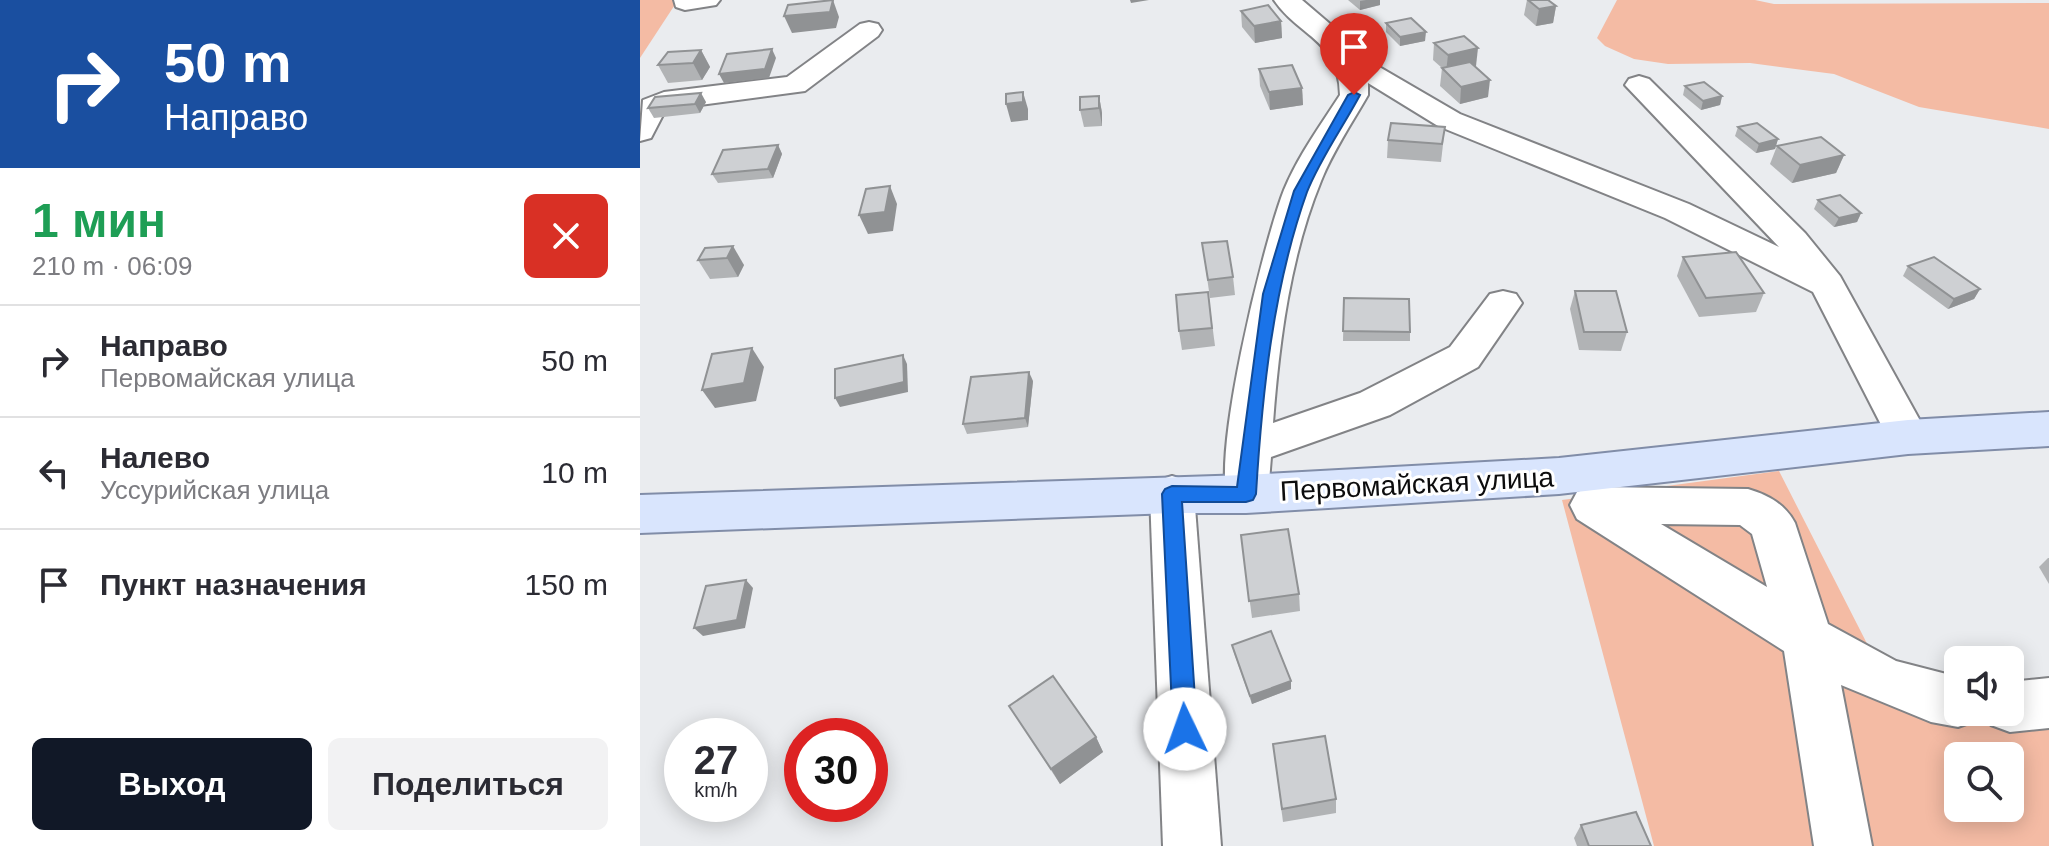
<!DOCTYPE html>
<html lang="ru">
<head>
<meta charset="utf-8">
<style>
	body { margin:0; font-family:Helvetica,sans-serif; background:#f2f2f3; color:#2b2b33; height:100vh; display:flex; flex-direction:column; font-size:30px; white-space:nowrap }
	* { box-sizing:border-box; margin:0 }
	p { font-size:26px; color:#7c7c81 }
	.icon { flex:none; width:44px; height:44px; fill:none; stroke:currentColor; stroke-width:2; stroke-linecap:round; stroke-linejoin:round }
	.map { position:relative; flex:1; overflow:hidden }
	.drawer { display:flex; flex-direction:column; background:#fff; width:640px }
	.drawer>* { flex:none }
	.hud { background:#1a4fa0; color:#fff; overflow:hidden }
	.buttons { position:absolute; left:1304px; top:646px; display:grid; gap:16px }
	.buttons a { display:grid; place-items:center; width:80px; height:80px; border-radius:12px; background:#fff; box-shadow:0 4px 20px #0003; font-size:40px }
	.speed { position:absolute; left:24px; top:718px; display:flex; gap:16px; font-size:40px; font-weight:700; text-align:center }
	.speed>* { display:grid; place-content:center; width:104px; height:104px; border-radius:50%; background:#fff; box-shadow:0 4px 20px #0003; line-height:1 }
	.speed small { font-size:20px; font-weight:400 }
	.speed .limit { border:12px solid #d22; background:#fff; color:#111 }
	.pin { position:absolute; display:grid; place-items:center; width:68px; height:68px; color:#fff; margin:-82px -34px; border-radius:50% 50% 50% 0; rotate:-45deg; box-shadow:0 0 8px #0007 }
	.pin .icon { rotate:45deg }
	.me { position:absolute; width:88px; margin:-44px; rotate:357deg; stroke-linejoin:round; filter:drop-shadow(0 0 6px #0008) }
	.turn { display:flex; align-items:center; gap:28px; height:168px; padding:0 32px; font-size:36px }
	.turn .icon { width:104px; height:104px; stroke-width:2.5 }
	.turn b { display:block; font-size:56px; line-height:68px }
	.round { display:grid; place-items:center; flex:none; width:84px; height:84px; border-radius:12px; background:#f2f2f3 }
	.overview { display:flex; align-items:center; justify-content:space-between; height:136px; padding:0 32px }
	h1 { font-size:48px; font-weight:600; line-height:60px; color:#1e9e55 }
	.action { display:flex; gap:16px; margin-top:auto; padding:16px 32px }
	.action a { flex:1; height:92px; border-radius:12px; background:#111827; color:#fff; font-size:32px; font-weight:600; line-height:92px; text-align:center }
	.action a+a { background:#f2f2f3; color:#2b2b33 }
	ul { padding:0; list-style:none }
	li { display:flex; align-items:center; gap:24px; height:112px; padding:0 32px; border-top:2px solid #e1e1e2 }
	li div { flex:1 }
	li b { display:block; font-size:30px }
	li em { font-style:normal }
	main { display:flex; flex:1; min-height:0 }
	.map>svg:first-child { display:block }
	.green { fill:#f4bba4; fill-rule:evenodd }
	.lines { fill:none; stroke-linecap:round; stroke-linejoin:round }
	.minor-casing { stroke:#828386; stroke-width:4 }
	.major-casing { stroke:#818da8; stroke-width:4 }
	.minor { fill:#fff; fill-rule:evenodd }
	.major { fill:#d9e5fd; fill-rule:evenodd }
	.wall { fill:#b1b3b5 }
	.shaded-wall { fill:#909294 }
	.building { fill:#ced0d3; stroke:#909294; stroke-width:2 }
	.route { fill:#1a73e8; stroke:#114b97; stroke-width:2 }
	.labels { text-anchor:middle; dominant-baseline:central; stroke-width:6; stroke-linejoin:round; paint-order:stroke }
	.street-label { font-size:28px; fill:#0c0c0d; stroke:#fff }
</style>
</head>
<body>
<main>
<section class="drawer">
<div class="hud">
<div class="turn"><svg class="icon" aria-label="right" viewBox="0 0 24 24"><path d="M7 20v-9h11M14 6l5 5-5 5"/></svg><div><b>50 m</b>Направо</div></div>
</div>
<div class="overview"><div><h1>1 мин</h1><p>210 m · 06:09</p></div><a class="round" style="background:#d93025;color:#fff"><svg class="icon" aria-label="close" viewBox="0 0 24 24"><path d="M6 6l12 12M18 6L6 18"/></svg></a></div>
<ul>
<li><svg class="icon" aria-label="right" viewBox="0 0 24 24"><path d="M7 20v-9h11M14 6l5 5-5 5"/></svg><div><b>Направо</b><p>Первомайская улица</p></div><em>50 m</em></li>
<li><svg class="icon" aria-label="left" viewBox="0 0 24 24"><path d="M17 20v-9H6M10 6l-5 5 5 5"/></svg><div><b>Налево</b><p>Уссурийская улица</p></div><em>10 m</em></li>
<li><svg class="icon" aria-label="arrive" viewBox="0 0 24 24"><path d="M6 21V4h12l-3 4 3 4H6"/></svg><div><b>Пункт назначения</b></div><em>150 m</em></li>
</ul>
<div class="action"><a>Выход</a><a>Поделиться</a></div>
</section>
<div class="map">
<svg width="1409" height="846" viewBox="0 0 1409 846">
	<rect width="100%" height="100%" fill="#eaecef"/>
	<g class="green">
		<polygon points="0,0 38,0 0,58"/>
		<polygon points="977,0 1115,0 1134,4 1409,3 1409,129 1279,107 1194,74 1110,63 1028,64 994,59 965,46 957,38"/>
		<path d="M1139 471 1242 673 1318 712H1370L1409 708V846H1014L922 500ZM1318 756H1370V808H1318Z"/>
	</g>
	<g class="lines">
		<defs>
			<g id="minor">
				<polygon points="34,0 80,0 76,5 45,10 36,7"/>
				<path d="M634 0H662L703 35 717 54 820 114 1049 204 1139 247 985 85 989 79 999 76 1009 79 1165 233 1200 276 1289 437 1283 448 1268 453 1253 448 1173 292 1025 218 798 126 728 83V95C712 123 693 151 681 181 650 256 639 343 633 423L720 393 810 347 850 294 863 291 876 294 882 303 838 367 750 415 631 457 628 494 622 507 606 512 590 507C568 465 624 241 644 190 658 156 680 126 700 95 699 39 660 38 634 0Z"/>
				<polygon points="229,22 238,24 242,30 238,36 165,91 30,109 25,111 11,138 0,141 3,100 24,92 147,77 220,24"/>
				<polygon points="532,476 548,481 554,494 581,846 523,846 510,494 516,481"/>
				<path d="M953 487 1108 489C1128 495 1145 504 1155 523L1188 624 1256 661 1318 677V712H1340L1337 720 1318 727 1291 722 1201 685 1232 846H1174L1144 651 937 519 930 505 937 492ZM1021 524 1100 525 1112 534 1127 587Z"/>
				<polygon points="1409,678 1409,728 1370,732 1351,725 1346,712 1370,712 1370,682"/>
			</g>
			<polygon id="major" points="1409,412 1409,446 1268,454 919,494 606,513 532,513 0,533 0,495 606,475 919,458 1268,420"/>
		</defs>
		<use href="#minor" class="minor-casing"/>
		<use href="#major" class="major-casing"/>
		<use href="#minor" class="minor"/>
		<use href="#major" class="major"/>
	</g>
	<g class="wall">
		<polygon points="708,0 740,0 740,5 720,10"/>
		<polygon points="887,0 908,0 916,6 913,23 896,26 884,15"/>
		<polygon points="601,11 641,21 642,38 615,43 602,27"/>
		<polygon points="746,23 785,41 760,46 746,32"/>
		<polygon points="794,43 836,66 834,66 848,97 820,104 800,86 802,68 793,60"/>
		<polygon points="61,50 70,67 62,80 28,83 18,65"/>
		<polygon points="619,69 662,88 663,105 630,110 620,86"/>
		<polygon points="1045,86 1082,96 1080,105 1061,110 1043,95"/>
		<polygon points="459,96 462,113 462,126 444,127 440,110"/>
		<polygon points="66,102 60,113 14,118 8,108"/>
		<polygon points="805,127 801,162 747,158 748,140"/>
		<polygon points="1098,127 1138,139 1135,149 1116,153 1095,136"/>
		<polygon points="138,145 142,154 133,178 78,183 72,174"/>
		<polygon points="1137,146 1204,155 1196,173 1152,183 1130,164"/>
		<polygon points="1178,200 1221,213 1217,222 1194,227 1174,209"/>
		<polygon points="562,243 593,277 595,295 570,298"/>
		<polygon points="65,248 104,265 98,277 70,279 58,260"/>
		<polygon points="1043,257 1124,293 1116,312 1059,317 1037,276"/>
		<polygon points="1268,266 1340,289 1334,299 1308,309 1263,276"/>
		<polygon points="935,291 987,332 981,351 939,350 930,309"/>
		<polygon points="568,292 575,346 542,350 539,331"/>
		<polygon points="704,298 770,332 770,341 703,341"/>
		<polygon points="393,381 388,427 327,434 323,424"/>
		<polygon points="601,535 659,594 660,611 612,618"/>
		<polygon points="1408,558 1409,558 1409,584 1399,567"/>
		<polygon points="592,645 651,681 651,689 612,704 594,653"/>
		<polygon points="369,706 456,737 463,752 420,784"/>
		<polygon points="633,744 696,799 696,813 643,822"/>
		<polygon points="941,825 1011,846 937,846 934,838"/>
	</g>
	<g class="shaded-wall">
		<polygon points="193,0 199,17 196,28 152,33 144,16"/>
		<polygon points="490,0 509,0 491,3"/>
		<polygon points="726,0 740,0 740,5 720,10 720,1"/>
		<polygon points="916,6 913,23 896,26 899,9"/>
		<polygon points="641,21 642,38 615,43 614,26"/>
		<polygon points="786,32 785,41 760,46 760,37"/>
		<polygon points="838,48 836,66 806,72 808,55"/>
		<polygon points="132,49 136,58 129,78 84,83 79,74"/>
		<polygon points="61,50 70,67 62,80 53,63"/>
		<polygon points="850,80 848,97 820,104 821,87"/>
		<polygon points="662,88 663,105 630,110 629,92"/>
		<polygon points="383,92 388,109 388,120 371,122 366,104"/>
		<polygon points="61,93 66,102 60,113 55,104"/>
		<polygon points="459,96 462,113 462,126 459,108"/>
		<polygon points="1082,96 1080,105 1061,110 1063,101"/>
		<polygon points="1138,139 1135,149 1116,153 1119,144"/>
		<polygon points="138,145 142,154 133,178 128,169"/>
		<polygon points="1204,155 1196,173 1152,183 1160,165"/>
		<polygon points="250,186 257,204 253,231 228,234 219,215"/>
		<polygon points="1221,213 1217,222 1194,227 1199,218"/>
		<polygon points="93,246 104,265 98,277 87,258"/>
		<polygon points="1340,289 1334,299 1308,309 1314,299"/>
		<polygon points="112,348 124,367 116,401 75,408 62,390"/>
		<polygon points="263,355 267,364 268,392 200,407 195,398"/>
		<polygon points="389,372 393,381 388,427 385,418"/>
		<polygon points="106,580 113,588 105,628 63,636 54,628"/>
		<polygon points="651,681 651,689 612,704 610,696"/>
		<polygon points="456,737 463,752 420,784 411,769"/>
	</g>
	<g class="building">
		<polygon points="193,0 190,12 144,16 148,5"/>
		<polygon points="888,0 908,0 916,6 899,9"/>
		<polygon points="628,5 641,21 614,26 601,11"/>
		<polygon points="771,18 786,32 760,37 746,23"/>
		<polygon points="824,36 838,48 808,55 794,43"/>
		<polygon points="132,49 125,69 79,74 87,54"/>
		<polygon points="61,50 53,63 18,65 28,52"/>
		<polygon points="830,62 850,80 821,87 802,68"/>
		<polygon points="652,65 662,88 629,92 619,69"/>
		<polygon points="1064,82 1082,96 1063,101 1045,86"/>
		<polygon points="383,92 383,102 366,104 366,94"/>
		<polygon points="61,93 55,104 8,108 15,97"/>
		<polygon points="459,96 459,108 440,110 440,97"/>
		<polygon points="751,123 805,127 802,144 748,140"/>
		<polygon points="1117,123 1138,139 1119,144 1098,127"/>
		<polygon points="1181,137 1204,155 1160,165 1137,146"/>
		<polygon points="138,145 128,169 72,174 83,150"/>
		<polygon points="250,186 245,212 219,215 226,189"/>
		<polygon points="1200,195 1221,213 1199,218 1178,200"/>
		<polygon points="587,241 593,277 568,280 562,243"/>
		<polygon points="93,246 87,258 58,260 65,248"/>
		<polygon points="1096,252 1124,293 1066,298 1043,257"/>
		<polygon points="1294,257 1340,289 1314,299 1268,266"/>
		<polygon points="935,291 976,291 987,332 944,332"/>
		<polygon points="568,292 572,328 539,331 536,295"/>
		<polygon points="704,298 769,299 770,332 703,331"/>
		<polygon points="112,348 104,383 62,390 72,354"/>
		<polygon points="263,355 264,382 195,398 195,369"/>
		<polygon points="389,372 385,418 323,424 331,377"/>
		<polygon points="648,529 659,594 609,601 601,535"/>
		<polygon points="106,580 97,620 54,628 66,586"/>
		<polygon points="631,631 651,681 610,696 592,645"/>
		<polygon points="413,676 456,737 411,769 369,706"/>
		<polygon points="685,736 696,799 642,809 633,744"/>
		<polygon points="996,812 1011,846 949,846 941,825"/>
	</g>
	<path class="route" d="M714 92 720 95C703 127 680 159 667 192 633 287 622 394 616 494L613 500 606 502H542L557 729 553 737 545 740 537 737 533 729 522 494 525 489 532 486 597 487 623 294 654 191 708 95Z"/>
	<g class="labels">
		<g class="street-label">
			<text transform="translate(777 484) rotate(-3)">Первомайская улица</text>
		</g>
	</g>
</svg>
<div class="buttons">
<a><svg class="icon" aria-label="sound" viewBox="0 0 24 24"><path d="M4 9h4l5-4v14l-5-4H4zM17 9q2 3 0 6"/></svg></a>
<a><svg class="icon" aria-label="search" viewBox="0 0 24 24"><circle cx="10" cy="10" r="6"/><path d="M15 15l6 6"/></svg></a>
</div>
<div class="speed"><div>27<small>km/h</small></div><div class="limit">30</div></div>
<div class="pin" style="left:714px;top:95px;background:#d93025"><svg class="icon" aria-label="arrive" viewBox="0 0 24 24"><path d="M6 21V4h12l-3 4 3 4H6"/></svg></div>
<svg class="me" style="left:545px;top:729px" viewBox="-20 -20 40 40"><circle r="19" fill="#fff"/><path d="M0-13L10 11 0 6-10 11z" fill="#1a73e8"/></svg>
</div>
</main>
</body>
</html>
